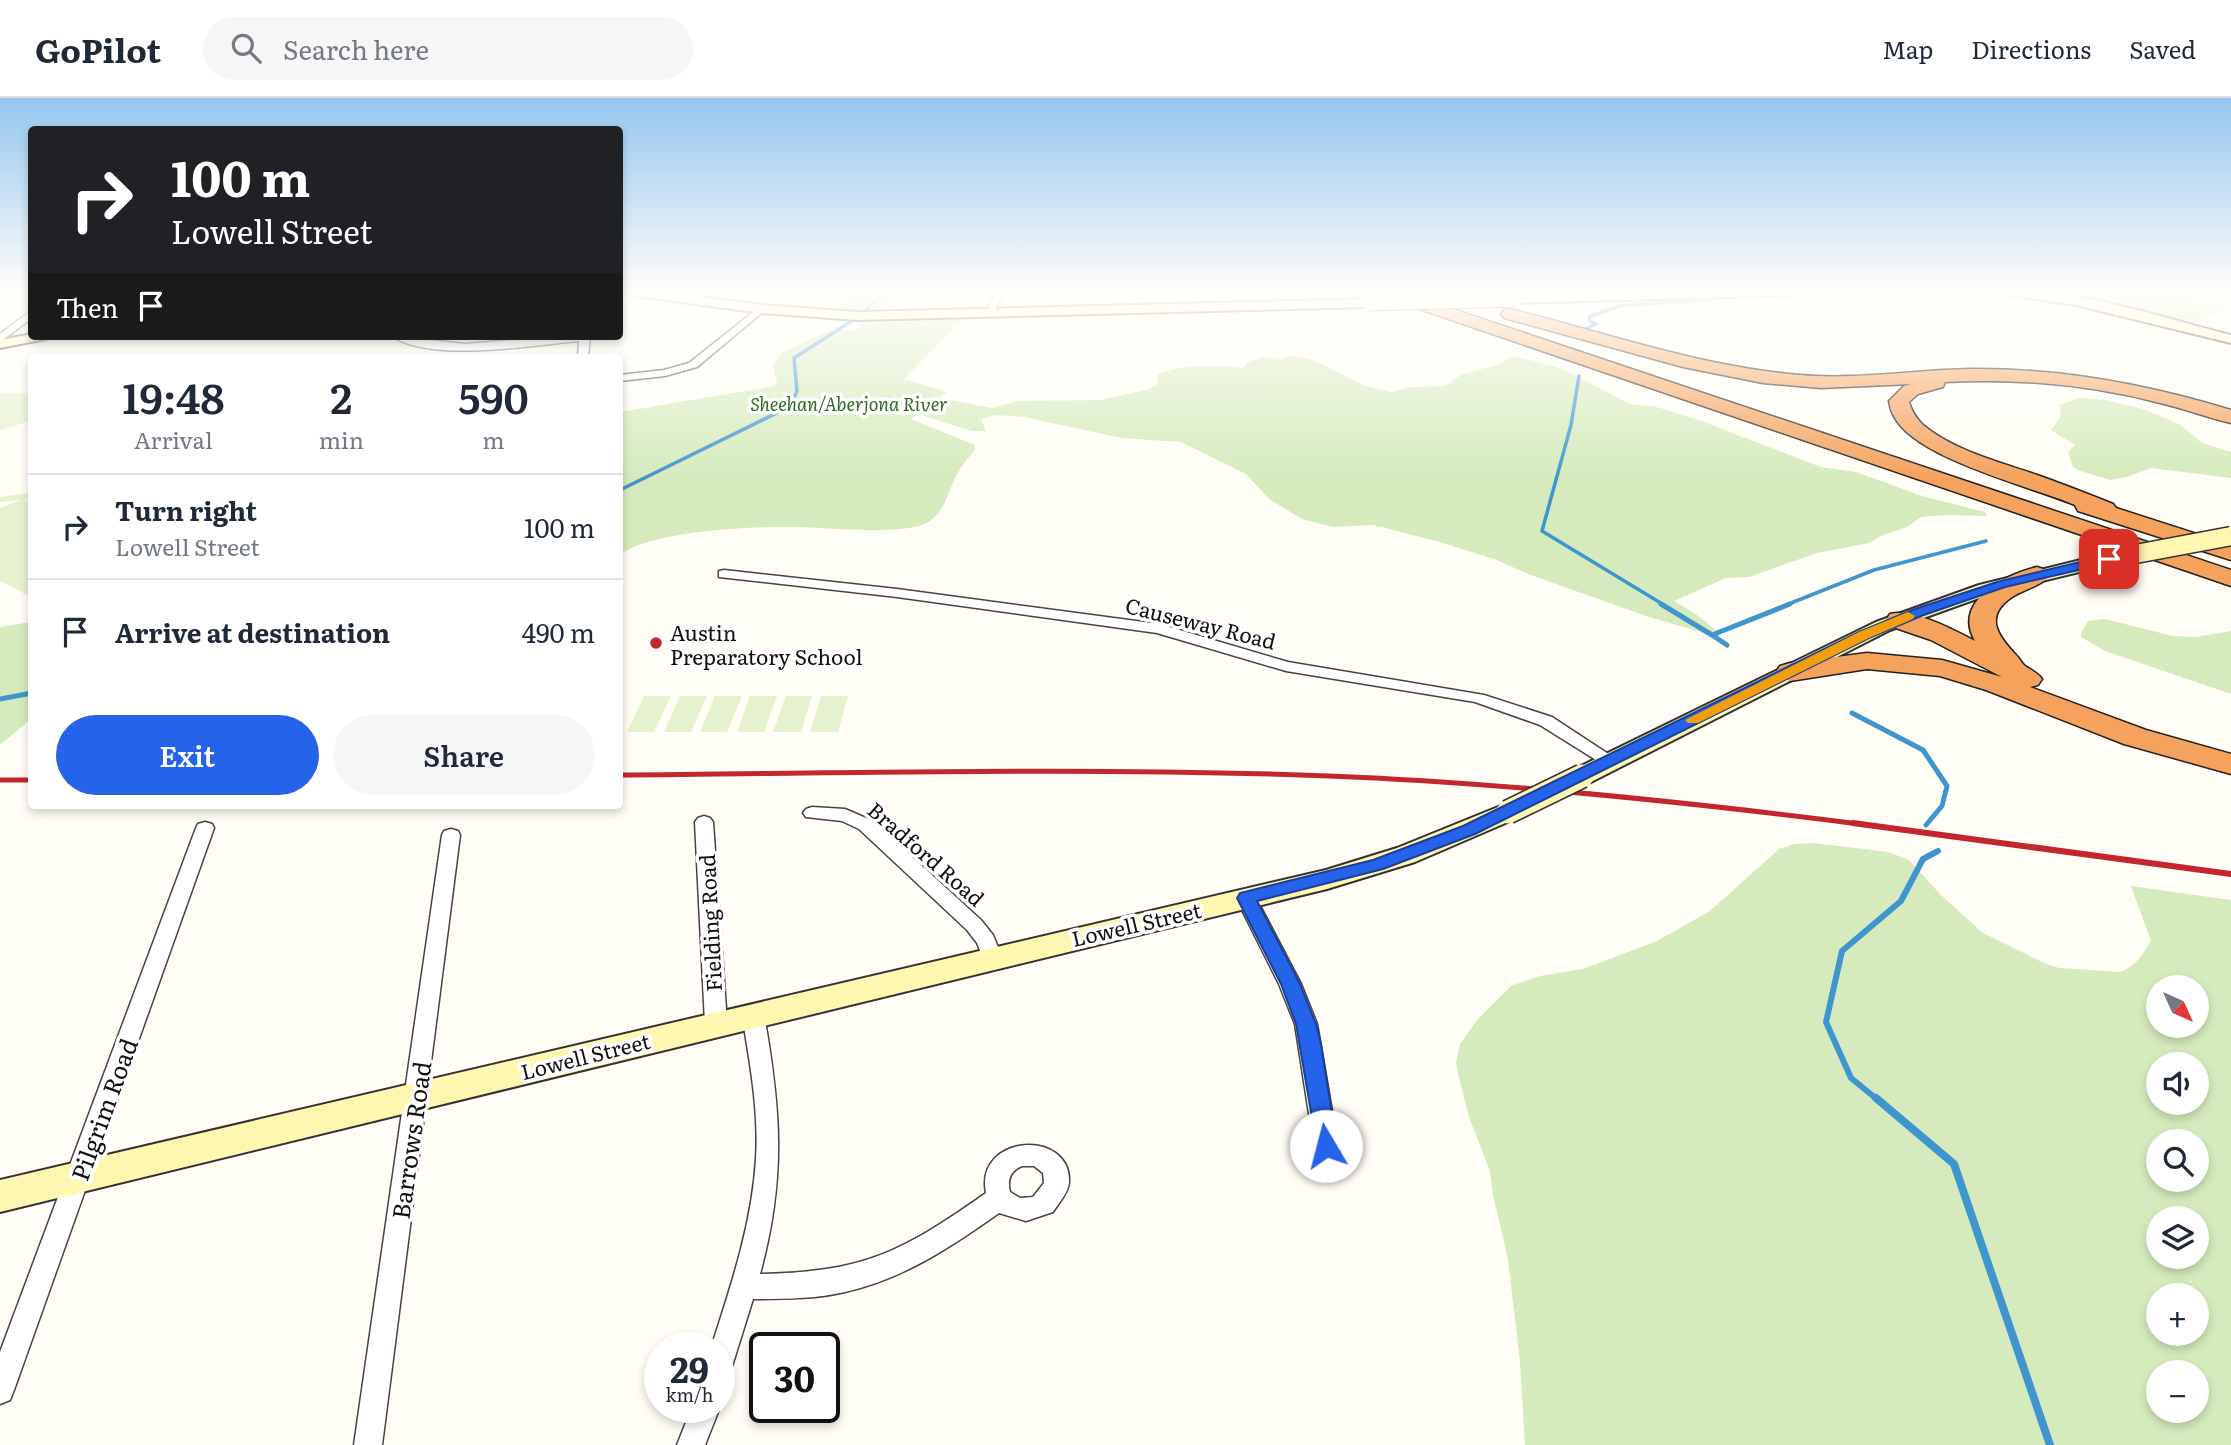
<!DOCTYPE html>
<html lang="en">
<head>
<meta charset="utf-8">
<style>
	body { margin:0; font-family:Literata,serif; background:#f6f6f7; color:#1f2937; height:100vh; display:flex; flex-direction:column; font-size:26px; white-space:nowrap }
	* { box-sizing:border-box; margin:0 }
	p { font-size:23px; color:#747a83 }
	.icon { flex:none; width:38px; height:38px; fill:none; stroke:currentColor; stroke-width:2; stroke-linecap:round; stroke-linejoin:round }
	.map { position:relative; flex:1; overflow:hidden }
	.sheet { position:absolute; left:28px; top:256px; width:595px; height:455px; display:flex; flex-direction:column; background:#fff; border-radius:7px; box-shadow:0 4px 10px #0003 }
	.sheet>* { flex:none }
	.banner { position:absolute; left:28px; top:28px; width:595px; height:214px; border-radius:7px; box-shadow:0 4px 10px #0003; background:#202124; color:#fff; overflow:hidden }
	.needle { width:46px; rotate:135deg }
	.controls { position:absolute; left:2146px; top:877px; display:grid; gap:14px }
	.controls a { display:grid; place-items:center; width:63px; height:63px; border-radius:50%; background:#fff; box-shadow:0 4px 10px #0003; font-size:35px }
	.speed { position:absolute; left:644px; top:1234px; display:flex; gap:14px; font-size:35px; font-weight:700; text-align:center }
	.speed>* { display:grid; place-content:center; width:91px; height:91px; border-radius:50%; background:#fff; box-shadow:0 4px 10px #0003; line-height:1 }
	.speed small { font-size:18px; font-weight:400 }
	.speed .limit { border:4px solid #111; border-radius:10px; background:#fff; color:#111 }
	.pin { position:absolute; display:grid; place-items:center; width:60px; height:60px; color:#fff; margin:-30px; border-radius:14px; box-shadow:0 4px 10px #0006 }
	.me { position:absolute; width:77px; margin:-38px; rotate:352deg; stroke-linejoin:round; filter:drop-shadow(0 0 5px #0008) }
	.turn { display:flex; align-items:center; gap:24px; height:147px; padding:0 28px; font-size:32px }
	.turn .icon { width:91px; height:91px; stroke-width:2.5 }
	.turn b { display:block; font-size:49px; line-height:60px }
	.then { display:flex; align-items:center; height:66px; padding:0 28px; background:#0003; gap:14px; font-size:26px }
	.eta { display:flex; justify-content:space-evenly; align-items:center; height:119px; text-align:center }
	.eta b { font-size:42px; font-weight:600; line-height:49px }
	.primary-button { display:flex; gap:14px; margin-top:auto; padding:14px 28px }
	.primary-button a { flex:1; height:80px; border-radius:42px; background:#2563eb; color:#fff; font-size:28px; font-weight:600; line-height:80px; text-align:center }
	.primary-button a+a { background:#f6f6f7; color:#1f2937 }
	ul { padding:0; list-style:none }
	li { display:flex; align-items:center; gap:21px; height:105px; padding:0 28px; border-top:2px solid #e0e1e3 }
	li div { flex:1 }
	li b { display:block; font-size:26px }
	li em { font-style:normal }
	header { display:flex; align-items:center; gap:42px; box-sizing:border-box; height:98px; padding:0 35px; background:#fff; border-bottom:2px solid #e0e1e3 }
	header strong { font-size:33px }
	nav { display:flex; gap:38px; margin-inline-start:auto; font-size:24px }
	.search { width:490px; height:63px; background:#f6f6f7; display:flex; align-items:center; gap:18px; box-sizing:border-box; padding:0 24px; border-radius:38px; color:#747a83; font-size:26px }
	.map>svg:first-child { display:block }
	.green { fill:#d5ebbd; fill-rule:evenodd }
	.pitch { fill:#e6f2cf }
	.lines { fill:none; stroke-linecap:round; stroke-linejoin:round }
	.stream-far3 { stroke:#3f96cf; stroke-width:3.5 }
	.stream-far2 { stroke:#3f96cf; stroke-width:5 }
	.stream-far1 { stroke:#3f96cf; stroke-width:6 }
	.stream { stroke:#3f96cf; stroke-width:8 }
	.minor-casing { stroke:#444; stroke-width:3 }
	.secondary-casing { stroke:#333; stroke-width:4 }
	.motorway-casing { stroke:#222; stroke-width:3 }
	.minor { fill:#fff; fill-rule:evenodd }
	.secondary { fill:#fff6b0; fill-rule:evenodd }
	.motorway { fill:#f5a25d; fill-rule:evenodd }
	.rail-far1 { stroke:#c4262e; stroke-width:5 }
	.rail { stroke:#c4262e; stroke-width:6 }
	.secondary-bridge-far2-casing { stroke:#333; stroke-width:17; stroke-linecap:butt }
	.secondary-bridge-far1-casing { stroke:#333; stroke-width:21; stroke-linecap:butt }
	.secondary-bridge-casing { stroke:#333; stroke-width:26; stroke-linecap:butt }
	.secondary-bridge-far2 { stroke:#fff6b0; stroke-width:15 }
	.secondary-bridge-far1 { stroke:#fff6b0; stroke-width:18 }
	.secondary-bridge { stroke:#fff6b0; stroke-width:23 }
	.route { fill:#2563eb; stroke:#184099; stroke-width:2 }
	.slow { fill:#f59e0b }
	.poi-dot { fill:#c4262e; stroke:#fff; stroke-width:2.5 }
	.labels { text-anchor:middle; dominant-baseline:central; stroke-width:7; stroke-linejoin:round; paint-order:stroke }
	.far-park-label { font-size:18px; font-style:italic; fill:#2f6b1f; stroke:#fff }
	.street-label { font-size:21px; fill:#111; stroke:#fff }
	.poi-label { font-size:21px; fill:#111; stroke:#fff; text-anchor:start }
	.near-street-label { font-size:24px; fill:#111; stroke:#fff }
</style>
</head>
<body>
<header>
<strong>GoPilot</strong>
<div class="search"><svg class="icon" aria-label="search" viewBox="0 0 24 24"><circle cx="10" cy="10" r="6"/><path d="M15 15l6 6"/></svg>Search here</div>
<nav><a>Map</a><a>Directions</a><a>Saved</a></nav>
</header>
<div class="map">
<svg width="2231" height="1347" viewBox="0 0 2231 1347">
	<rect width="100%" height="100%" fill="#fffdf5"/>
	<g class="green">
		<polygon points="854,193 916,193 890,201 875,214 829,213"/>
		<polygon points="2060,193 2155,193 2231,206 2188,229 2065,198 2059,195"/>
		<path d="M962 222 904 281 947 294 939 300 992 310 1018 303 1100 302 1150 291 1157 286 1158 276C1181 266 1217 267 1242 270L1248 264 1264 259 1280 262 1291 257 1316 263 1365 288 1392 294 1412 289 1445 288 1462 276 1497 267 1513 258 1561 270 1630 306 1657 309 1702 323 1821 369 1856 374 1922 398 1985 414 1987 418 1946 417 1921 419 1907 429 1881 438 1869 445 1817 455 1749 479 1726 480 1674 503C1689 512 1702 519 1715 532L1710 537 1646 518 1528 476 1494 461 1436 443 1374 427 1333 429 1302 421 1269 401 1246 376 1181 344 1122 340 1024 319 996 317 981 321 986 333H972L918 316 911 321 975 347V352C968 360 961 368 956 378 948 393 946 411 930 423 910 437 843 431 818 430 772 427 656 430 620 457V314L774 288 777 285 773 268 781 255 821 236 838 231 855 233 864 224Z"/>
		<polygon points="2079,300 2106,302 2146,312 2181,327 2202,345 2231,354 2231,380 2151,370 2127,379 2110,382 2078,372 2073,369 2068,354 2075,347 2051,332 2061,318 2060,307"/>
		<polygon points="2105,521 2173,538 2196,539 2231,533 2231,596 2105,553 2081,539 2081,535 2088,523"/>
		<polygon points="31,524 31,621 0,647 0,529"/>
		<path d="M1814 745 1888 754 1909 762 1941 797 1983 835 2044 865 2059 870 2120 874C2135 869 2144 855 2151 843L2131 788 2231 802V1347H1525L1520 1264 1508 1161 1493 1097 1490 1073 1469 1019 1458 976 1456 965 1460 946 1477 922 1511 888 1540 878 1583 871 1657 843 1710 813 1779 751 1794 746ZM2196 889V928H2158V889ZM2196 966V1004H2158V966ZM2196 1043V1082H2158V1043ZM2158 1120H2196V1158H2158ZM2196 1197V1236H2158V1197ZM2196 1274V1312H2158V1274Z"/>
	</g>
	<g class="pitch">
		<polygon points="0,295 31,295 31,323 0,332"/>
		<polygon points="31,395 31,401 23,402 31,406 31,499 0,483 0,410 21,402 0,404 0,399"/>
		<polygon points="644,598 671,598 654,634 627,634"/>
		<polygon points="680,598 707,598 691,634 664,634"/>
		<polygon points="715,598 742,598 727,634 700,634"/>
		<polygon points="750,598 777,598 764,634 737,634"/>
		<polygon points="786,598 812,598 801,634 773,634"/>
		<polygon points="821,598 848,598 838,634 810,634"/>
	</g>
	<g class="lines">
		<g class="stream-far3">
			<polyline points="862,215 888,193"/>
			<polyline points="1587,230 1596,226 1589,223 1590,218 1623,207 1711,202"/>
			<polyline points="1579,278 1571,327 1542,433 1664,507"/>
			<polyline points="620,392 791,308 797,293 794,260 855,221"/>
			<polyline points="1786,507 1874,472 1986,443"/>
		</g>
		<g class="stream-far2">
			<polyline points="1661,506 1712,537"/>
			<polyline points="1727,547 1712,537 1790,506"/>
			<polyline points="0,601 32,595"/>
			<polyline points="1852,615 1923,652 1947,688 1942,708 1926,727"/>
		</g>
		<polyline class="stream-far1" points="1878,1002 1851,980 1826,924 1842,853 1901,803 1923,761 1938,753"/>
		<polyline class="stream" points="1876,1000 1954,1066 2050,1347"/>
		<defs>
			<g id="minor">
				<polygon points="995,193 1004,193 992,218 986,218"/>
				<polygon points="761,208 766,211 764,213 697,269 665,278 620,283 620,277 664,272 689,265"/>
				<polygon points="32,212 32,220 0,244 0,236"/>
				<path d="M392 238 465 246 563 238 590 239 588 259H578L579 243C533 247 430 265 392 238Z"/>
				<polygon points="724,472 897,491 1159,526 1288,564 1484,597 1552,619 1619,663 1616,667 1604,667 1540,627 1475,604 1286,573 1157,535 897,499 719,479 719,473"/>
				<polygon points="812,709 845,711 873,723 981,822 993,837 1002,859 999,865 992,867 985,865 977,845 967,832 859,731 842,723 806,719 803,715 806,711"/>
				<polygon points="704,718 710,720 713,724 727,925 724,931 716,934 708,931 705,925 695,724 698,720"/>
				<polygon points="205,724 212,726 214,730 14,1292 10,1302 0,1306 0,1254 196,730 198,726"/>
				<polygon points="451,731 458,733 460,737 382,1347 354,1347 442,737 444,733"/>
				<polygon points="1246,793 1253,795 1256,800 1301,886 1317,926 1338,1048 1334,1055 1326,1058 1318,1055 1314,1048 1295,926 1279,886 1236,800 1239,795"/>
				<path d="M753 908 761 911 764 917C781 1012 786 1081 760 1176 865 1174 902 1154 986 1095 974 1036 1072 1030 1069 1085 1068 1095 1058 1106 1053 1114L1026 1123 999 1115C951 1149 903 1181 845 1194 815 1201 784 1201 753 1201L729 1278 719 1282V1250H711C731 1188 752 1126 756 1061 759 1013 750 965 742 917L745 911ZM1022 1068H1034L1043 1075 1044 1085 1033 1099 1020 1100 1010 1094C1007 1082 1010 1073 1022 1068Z"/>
				<polygon points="719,1307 720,1309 705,1347 677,1347 692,1309 719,1309"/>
			</g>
			<g id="secondary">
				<polygon points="623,193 656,193 761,207 857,214 1369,201 1376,205 1369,209 857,222 761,215 630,197"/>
				<polygon points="1671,193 1802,193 1795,197 1516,205 1509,201 1516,197"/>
				<path d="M2001 193C2069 188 2163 220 2231 237V245L2076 207 2008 197Z"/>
				<polygon points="32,236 32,238 48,238 46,241 0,250 0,242"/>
				<polygon points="2109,455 2116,457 2119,461 2116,465 1993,495 1890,532 1591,684 1582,686 1573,684 1570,678 1573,672 1876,524 1979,487"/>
				<polygon points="1508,705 1517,708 1521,714 1517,720 1415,764 1327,791 0,1114 0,1082 1326,772 1397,750"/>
			</g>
			<g id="motorway">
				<polygon points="1376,193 1399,193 2231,472 2231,488 1378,197"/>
				<path d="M1510 211C1606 235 1701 269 1800 277 1856 282 1913 272 1970 271 2059 270 2146 286 2231 312V325C2208 320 2186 311 2164 306 2093 287 2018 280 1945 284L1943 289 1918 296 1909 304C1912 314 1916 320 1923 327 1954 353 2000 364 2037 377 2063 386 2088 396 2113 406L2116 410 2231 447V462L2078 413 2075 407C2032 389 1914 360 1894 318 1891 314 1890 308 1889 303L1904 288 1911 286 1821 290 1763 285 1683 269 1504 220 1501 216 1504 212Z"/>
				<path d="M2037 469 2046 472 2050 477C2042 488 2024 491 2012 499 1984 518 1997 537 2016 557 2020 561 2022 566 2025 568 2032 573 2037 574 2042 581L2038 587 2030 589 2146 632 2231 656V676L2124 646 1986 592 1940 578 1867 571 1790 583 1780 580 1776 574 1780 568 1790 565 1867 555 1942 562 2002 579 1931 542 1890 528 1886 522 1890 516C1913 510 1954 532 1975 543 1952 503 2005 477 2037 469Z"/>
			</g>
		</defs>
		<use href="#minor" class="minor-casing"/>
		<use href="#secondary" class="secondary-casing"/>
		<use href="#motorway" class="motorway-casing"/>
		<use href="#minor" class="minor"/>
		<use href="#secondary" class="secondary"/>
		<use href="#motorway" class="motorway"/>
		<g class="rail-far1">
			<path d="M620 677C856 675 1093 669 1329 678 1509 685 1688 704 1867 727"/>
			<polyline points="0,682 32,682"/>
		</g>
		<polyline class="rail" points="1853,725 2231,776"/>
		<defs>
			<polyline id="secondary-bridge-far2" points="1369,205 1516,201"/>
			<polyline id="secondary-bridge-far1" points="2109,461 2231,438"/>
			<polyline id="secondary-bridge" points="1508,714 1582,678"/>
		</defs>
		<use href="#secondary-bridge-far2" class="secondary-bridge-far2-casing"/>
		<use href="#secondary-bridge-far1" class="secondary-bridge-far1-casing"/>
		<use href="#secondary-bridge" class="secondary-bridge-casing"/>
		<use href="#secondary-bridge-far2" class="secondary-bridge-far2"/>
		<use href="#secondary-bridge-far1" class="secondary-bridge-far1"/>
		<use href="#secondary-bridge" class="secondary-bridge"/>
	</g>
	<linearGradient id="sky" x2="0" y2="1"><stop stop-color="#95c6ee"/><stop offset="0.51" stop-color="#fffefa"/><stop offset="1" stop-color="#fffefa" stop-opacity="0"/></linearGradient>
	<rect width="2231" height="381" fill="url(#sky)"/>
	<polygon class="route" points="2109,457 2114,458 2114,464 2005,489 1921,518 1869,540 1475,736 1383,771 1257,803 1300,886 1316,926 1321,946 1337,1048 1334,1055 1326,1058 1318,1055 1296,926 1281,886 1237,800 1240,795 1373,762 1463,728 1859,534 1912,512 1997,484"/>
	<polygon class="slow" points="1908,514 1915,518 1913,521 1869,540 1698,625 1688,625 1685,622 1859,534"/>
	<circle class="poi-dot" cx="656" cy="545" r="7"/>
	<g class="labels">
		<g class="far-park-label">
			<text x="849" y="305">Sheehan/Aberjona River</text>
		</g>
		<g class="street-label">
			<text transform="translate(1201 524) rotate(14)">Causeway Road</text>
			<text transform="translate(927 755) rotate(41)">Bradford Road</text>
			<text transform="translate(709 825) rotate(-93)">Fielding Road</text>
			<text transform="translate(1136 825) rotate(-13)">Lowell Street</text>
			<text transform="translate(585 957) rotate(-14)">Lowell Street</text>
		</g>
		<g class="poi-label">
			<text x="670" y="533">Austin<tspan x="670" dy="24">Preparatory School</tspan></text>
		</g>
		<g class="near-street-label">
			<text transform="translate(103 1011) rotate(-70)">Pilgrim Road</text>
			<text transform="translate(410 1042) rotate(-82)">Barrows Road</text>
		</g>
	</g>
</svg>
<div class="controls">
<a><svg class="needle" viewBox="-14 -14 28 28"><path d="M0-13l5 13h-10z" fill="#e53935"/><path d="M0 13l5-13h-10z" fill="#747a83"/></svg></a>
<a><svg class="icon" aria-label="sound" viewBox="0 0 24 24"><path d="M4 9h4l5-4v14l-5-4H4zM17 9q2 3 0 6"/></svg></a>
<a><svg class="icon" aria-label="search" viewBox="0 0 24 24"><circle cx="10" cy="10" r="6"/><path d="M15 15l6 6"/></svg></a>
<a><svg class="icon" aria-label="layers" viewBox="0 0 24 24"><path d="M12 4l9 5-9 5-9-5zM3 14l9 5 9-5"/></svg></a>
<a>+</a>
<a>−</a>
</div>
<div class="speed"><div>29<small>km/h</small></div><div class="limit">30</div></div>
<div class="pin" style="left:2109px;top:461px;background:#d93025"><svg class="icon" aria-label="arrive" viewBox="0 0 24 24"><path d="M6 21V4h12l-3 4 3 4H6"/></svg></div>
<svg class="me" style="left:1326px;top:1048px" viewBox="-20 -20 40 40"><circle r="19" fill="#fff"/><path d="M0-13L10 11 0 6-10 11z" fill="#2563eb"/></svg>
<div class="banner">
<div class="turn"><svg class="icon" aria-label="right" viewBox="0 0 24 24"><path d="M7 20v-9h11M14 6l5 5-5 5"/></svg><div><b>100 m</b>Lowell Street</div></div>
<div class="then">Then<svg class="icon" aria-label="arrive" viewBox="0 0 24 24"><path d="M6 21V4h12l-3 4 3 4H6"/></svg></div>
</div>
<section class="sheet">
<div class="eta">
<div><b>19:48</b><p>Arrival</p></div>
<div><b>2</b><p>min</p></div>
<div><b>590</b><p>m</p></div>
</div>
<ul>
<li><svg class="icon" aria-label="right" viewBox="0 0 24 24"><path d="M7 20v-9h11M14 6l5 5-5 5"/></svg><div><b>Turn right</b><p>Lowell Street</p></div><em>100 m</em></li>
<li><svg class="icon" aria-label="arrive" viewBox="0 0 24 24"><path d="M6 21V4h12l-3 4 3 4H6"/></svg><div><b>Arrive at destination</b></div><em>490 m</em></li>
</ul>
<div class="primary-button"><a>Exit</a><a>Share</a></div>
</section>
</div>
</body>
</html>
